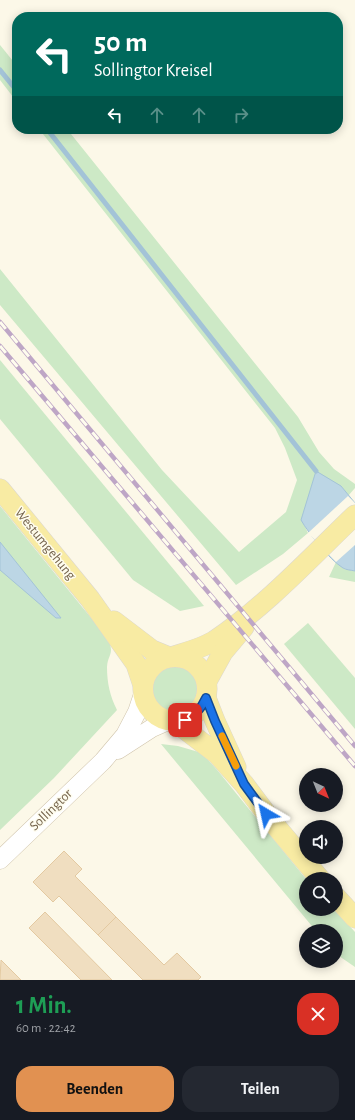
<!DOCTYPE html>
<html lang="de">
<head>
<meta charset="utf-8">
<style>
	body { margin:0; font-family:"Alegreya Sans",sans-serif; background:#242831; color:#f1f3f6; height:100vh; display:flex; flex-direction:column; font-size:15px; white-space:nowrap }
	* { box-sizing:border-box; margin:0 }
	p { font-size:13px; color:#9ea1a6 }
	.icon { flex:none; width:22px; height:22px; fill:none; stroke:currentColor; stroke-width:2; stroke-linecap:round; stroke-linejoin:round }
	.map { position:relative; height:980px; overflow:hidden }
	.panel { display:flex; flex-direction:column; background:#171b24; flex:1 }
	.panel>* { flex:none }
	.banner { position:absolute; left:12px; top:12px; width:331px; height:122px; border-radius:16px; box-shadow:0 2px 10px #0003; background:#00695c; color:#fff; overflow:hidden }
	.needle { width:26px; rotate:137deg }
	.buttons { position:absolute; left:299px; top:768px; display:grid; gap:8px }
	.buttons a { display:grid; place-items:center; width:44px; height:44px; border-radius:50%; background:#171b24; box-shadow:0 2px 10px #0003; font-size:20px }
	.pin { position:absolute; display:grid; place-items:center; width:34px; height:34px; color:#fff; margin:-17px; border-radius:8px; box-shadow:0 2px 6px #0006 }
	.me { position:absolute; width:44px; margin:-22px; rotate:324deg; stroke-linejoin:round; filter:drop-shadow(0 0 3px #0008) }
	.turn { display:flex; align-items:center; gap:14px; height:84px; padding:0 16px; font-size:18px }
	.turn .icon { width:52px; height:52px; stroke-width:2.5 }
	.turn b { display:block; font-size:28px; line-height:34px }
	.lanes { display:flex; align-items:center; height:38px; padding:0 16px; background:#0003; justify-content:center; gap:20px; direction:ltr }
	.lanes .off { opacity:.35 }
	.round { display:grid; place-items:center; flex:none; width:42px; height:42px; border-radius:16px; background:#242831 }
	.headline { display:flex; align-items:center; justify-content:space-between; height:68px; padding:0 16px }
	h1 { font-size:24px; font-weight:700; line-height:30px; color:#1e9e55 }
	.cta { display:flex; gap:8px; margin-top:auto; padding:8px 16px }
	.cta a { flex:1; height:46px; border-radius:16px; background:#e19151; color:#111; font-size:16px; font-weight:700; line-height:46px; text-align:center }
	.cta a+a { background:#242831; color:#f1f3f6 }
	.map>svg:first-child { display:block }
	.green { fill:#cde9c6 }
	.water { fill:#bcd6e5; stroke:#a3c3d7 }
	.pier { fill:#fcf8e8 }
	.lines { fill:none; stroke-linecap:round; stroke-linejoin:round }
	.stream { stroke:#a3c3d7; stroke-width:5 }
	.building { fill:#f0dec0; stroke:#e3c9a1 }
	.secondary-casing { stroke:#d0c4ab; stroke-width:19 }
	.primary-casing { stroke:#dbd7d0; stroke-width:21 }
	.secondary { stroke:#fff; stroke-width:18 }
	.primary { stroke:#f8eba3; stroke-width:20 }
	.rail-casing { stroke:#bea6c6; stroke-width:4.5 }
	.rail { stroke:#fefcee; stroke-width:3; stroke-dasharray:9; stroke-linecap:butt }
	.route-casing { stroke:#114b97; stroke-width:10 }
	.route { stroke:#1a73e8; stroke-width:7 }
	.slow { stroke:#f59e0b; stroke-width:7 }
	.labels { text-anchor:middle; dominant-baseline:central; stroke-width:3; stroke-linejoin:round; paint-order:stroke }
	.street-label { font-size:14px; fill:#75644c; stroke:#fefcee }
</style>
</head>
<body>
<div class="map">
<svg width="355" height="980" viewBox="0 0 355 980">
	<rect width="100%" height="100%" fill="#fcf8e8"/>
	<g class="green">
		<polygon points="0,45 17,66 17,102 0,80"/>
		<polygon points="39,129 67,129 298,417 319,452 334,469 355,484 355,488 348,496 341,486 302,520 308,533 283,554 236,585 0,305 0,269 162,470 239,552 286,512 297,480 285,448 275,428"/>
		<polygon points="0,360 204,606 180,611 133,580 0,419"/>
		<path d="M0 506 109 640C114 656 108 654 107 667 107 683 110 696 117 710L54 778 0 830Z"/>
		<polygon points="336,562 344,569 355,571 355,582 329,577"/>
		<polygon points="308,623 355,678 355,729 284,644"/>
		<circle cx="175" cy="689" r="24"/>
		<polygon points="161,744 178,746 202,753 218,771 306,879 306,909 334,909 355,932 355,967 336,954 336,931 316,931"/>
	</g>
	<g class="water">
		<path d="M316 471 341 486 355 503V571C351 570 346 570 343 568 329 559 309 534 301 520Z"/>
		<polygon points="0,542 61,618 56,618 0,570"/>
	</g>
	<polygon class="pier" points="348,496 355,503 355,545 336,562 308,533"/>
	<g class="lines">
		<g class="stream">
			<polyline points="0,70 17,91"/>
			<polyline points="47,129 316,471"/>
		</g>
	</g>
	<g class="building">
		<polygon points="64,851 82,869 75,876 116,917 98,935 59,896 53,902 33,882"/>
		<polygon points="45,912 112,980 81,980 29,928"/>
		<polygon points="116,917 164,965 177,953 201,977 198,980 143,980 98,935"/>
		<polygon points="1,960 21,980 0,980"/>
	</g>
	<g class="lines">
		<defs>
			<g id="secondary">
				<polyline points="118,750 152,728 168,721"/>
				<polyline points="0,860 103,761 125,735 137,712 143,694"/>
			</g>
			<g id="primary">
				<polyline points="0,489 90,599 136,664 143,685"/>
				<polyline points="114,621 152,650 169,657"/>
				<path d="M174 656C188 652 202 648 214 641 266 606 310 558 355 515"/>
				<circle cx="175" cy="689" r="32"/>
				<polyline points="207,681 223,652 244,627"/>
				<polyline points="206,698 215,721 236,767"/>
				<polyline points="174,721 217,754 244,784 274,824 320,879"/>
				<polyline points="336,897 355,918"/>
			</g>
		</defs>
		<use href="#secondary" class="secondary-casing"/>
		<use href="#primary" class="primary-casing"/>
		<use href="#secondary" class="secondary"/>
		<use href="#primary" class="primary"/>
		<defs>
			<g id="rail">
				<polyline points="0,322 355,746"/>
				<polyline points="0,346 355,766"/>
			</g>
		</defs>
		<use href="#rail" class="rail-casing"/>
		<use href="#rail" class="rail"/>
	</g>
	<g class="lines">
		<defs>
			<path id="route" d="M185 720C196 714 201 709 206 698L215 721 244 784 266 814"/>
		</defs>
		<use href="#route" class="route-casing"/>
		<use href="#route" class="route"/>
		<polyline class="slow" points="222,736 236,766"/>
	</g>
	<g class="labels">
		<g class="street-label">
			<text transform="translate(45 544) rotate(51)">Westumgehung</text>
			<text transform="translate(51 810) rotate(-44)">Sollingtor</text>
		</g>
	</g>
</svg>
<div class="buttons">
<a><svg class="needle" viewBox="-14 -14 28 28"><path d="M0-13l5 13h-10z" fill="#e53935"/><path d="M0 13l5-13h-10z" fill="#9ea1a6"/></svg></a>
<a><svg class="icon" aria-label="sound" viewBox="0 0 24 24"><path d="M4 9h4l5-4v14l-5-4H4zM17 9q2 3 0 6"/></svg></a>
<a><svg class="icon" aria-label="search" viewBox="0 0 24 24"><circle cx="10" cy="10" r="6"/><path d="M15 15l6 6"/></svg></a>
<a><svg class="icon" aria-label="layers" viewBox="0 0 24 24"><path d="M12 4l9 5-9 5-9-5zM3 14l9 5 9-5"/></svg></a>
</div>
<div class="pin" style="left:185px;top:720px;background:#d93025"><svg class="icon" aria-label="arrive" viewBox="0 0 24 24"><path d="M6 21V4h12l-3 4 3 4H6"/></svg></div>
<svg class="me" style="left:266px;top:814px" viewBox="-20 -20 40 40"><path d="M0-17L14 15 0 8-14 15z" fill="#1a73e8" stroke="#fff" stroke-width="4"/></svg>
<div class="banner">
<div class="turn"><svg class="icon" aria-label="left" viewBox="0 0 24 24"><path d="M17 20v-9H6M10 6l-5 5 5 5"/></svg><div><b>50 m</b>Sollingtor Kreisel</div></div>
<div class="lanes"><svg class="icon" aria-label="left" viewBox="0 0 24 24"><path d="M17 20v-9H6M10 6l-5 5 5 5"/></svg><svg class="icon off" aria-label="ahead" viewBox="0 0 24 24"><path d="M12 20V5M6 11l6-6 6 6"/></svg><svg class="icon off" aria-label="ahead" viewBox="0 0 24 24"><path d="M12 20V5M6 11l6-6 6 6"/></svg><svg class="icon off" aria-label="right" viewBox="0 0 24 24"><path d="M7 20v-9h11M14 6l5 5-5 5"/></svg></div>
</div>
</div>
<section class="panel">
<div class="headline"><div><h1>1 Min.</h1><p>60 m · 22:42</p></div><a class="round" style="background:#d93025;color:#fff"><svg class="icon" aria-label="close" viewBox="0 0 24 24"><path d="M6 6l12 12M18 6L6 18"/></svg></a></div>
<div class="cta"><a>Beenden</a><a>Teilen</a></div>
</section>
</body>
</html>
